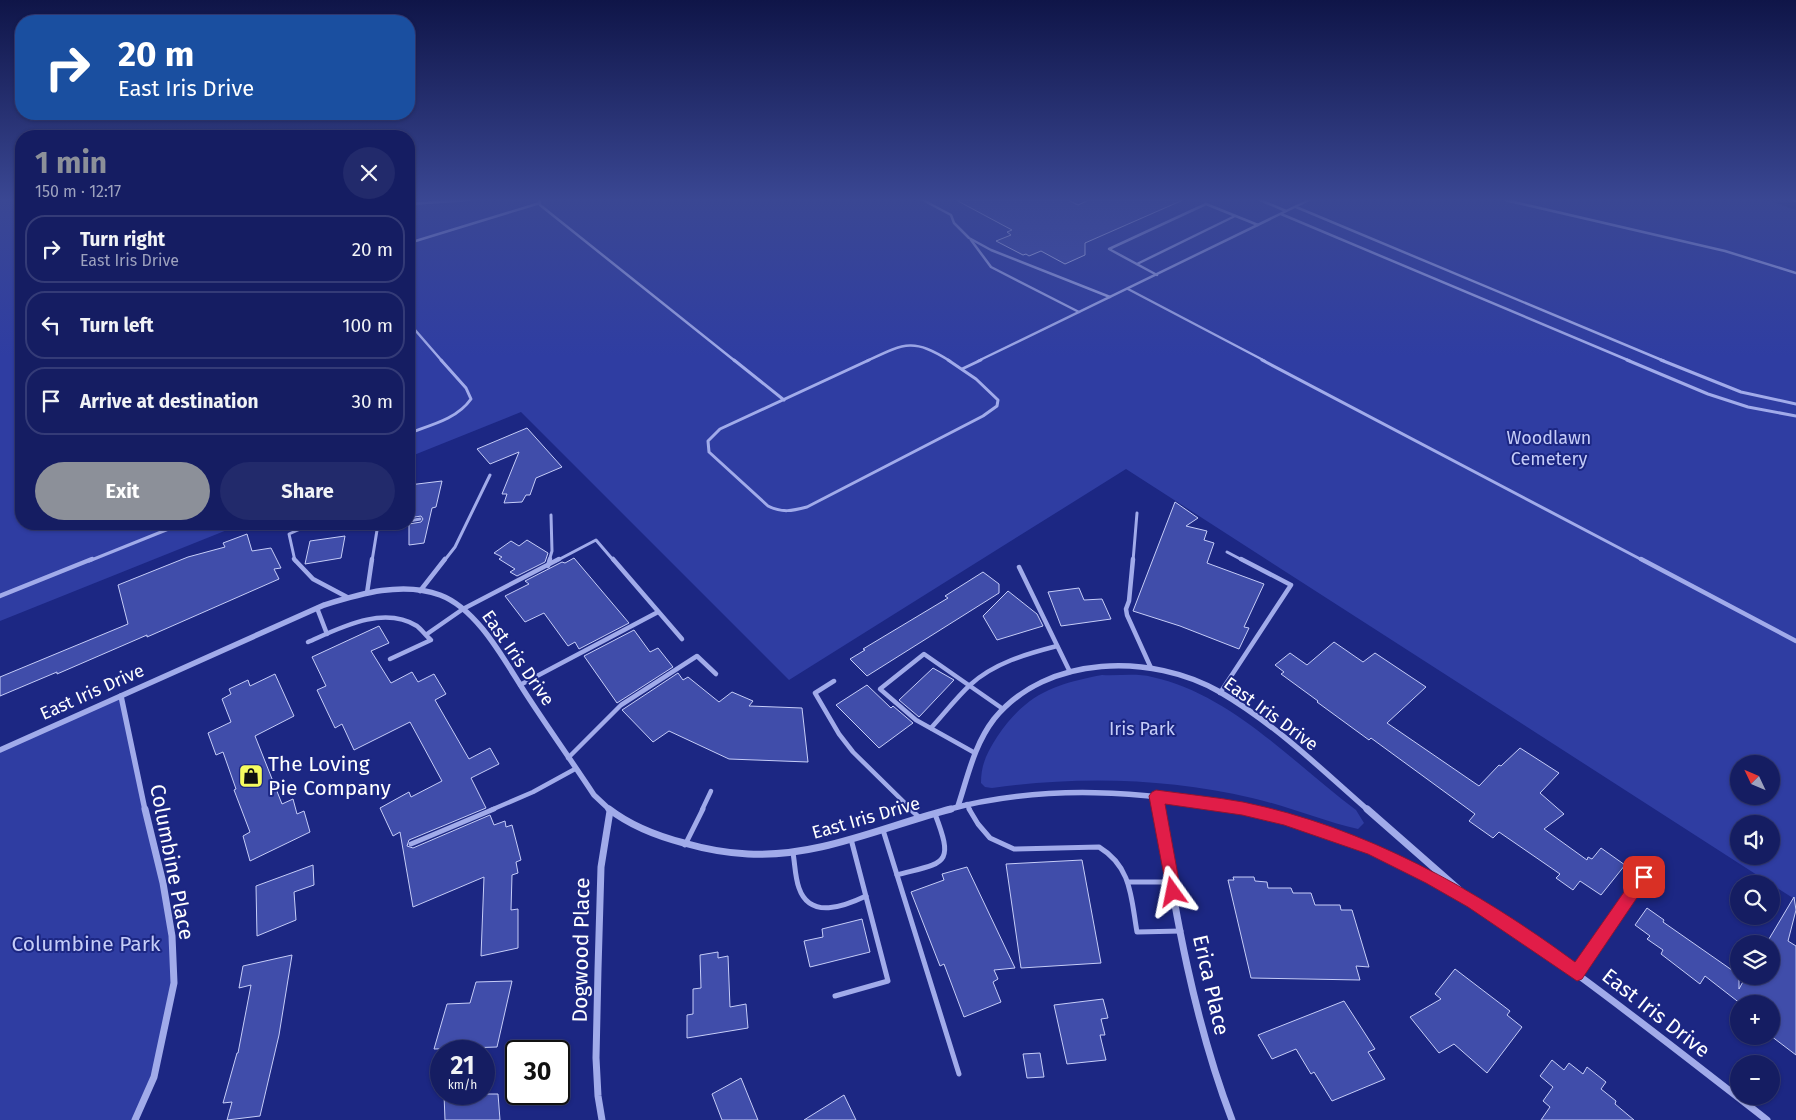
<!DOCTYPE html>
<html lang="en">
<head>
<meta charset="utf-8">
<style>
	body { margin:0; font-family:"Fira Sans",sans-serif; background:#222a6b; color:#f1f3f6; height:100vh; display:flex; flex-direction:column; font-size:19px; white-space:nowrap }
	* { box-sizing:border-box; margin:0 }
	p { font-size:16px; color:#9da2be }
	.icon { flex:none; width:28px; height:28px; fill:none; stroke:currentColor; stroke-width:2; stroke-linecap:round; stroke-linejoin:round }
	.map { position:relative; flex:1; overflow:hidden }
	.sheet { position:absolute; left:15px; top:130px; width:400px; height:400px; display:flex; flex-direction:column; background:#151d62; border-radius:20px; box-shadow:0 1px 4px #0004,0 0 0 1px #343b77 }
	.sheet>* { flex:none }
	.hud { position:absolute; left:15px; top:15px; width:400px; height:105px; border-radius:20px; box-shadow:0 1px 4px #0004,0 0 0 1px #343b77; background:#1a4fa0; color:#fff; overflow:hidden }
	.needle { width:32px; rotate:314deg }
	.fabs { position:absolute; left:1730px; top:755px; display:grid; gap:10px }
	.fabs a { display:grid; place-items:center; width:50px; height:50px; border-radius:50%; background:#151d62; box-shadow:0 1px 4px #0004,0 0 0 1px #343b77; font-size:25px }
	.speed { position:absolute; left:430px; top:1040px; display:flex; gap:10px; font-size:25px; font-weight:700; text-align:center }
	.speed>* { display:grid; place-content:center; width:65px; height:65px; border-radius:50%; background:#151d62; box-shadow:0 1px 4px #0004,0 0 0 1px #343b77; line-height:1 }
	.speed small { font-size:12px; font-weight:400 }
	.speed .limit { border:2px solid #111; border-radius:8px; background:#fff; color:#111 }
	.pin { position:absolute; display:grid; place-items:center; width:42px; height:42px; color:#fff; margin:-21px; border-radius:10px; box-shadow:0 2px 8px #0006 }
	.me { position:absolute; width:55px; margin:-28px; rotate:348deg; stroke-linejoin:round; filter:drop-shadow(0 0 4px #0008) }
	.turn { display:flex; align-items:center; gap:18px; height:105px; padding:0 20px; font-size:22px }
	.turn .icon { width:65px; height:65px; stroke-width:2.5 }
	.turn b { display:block; font-size:35px; line-height:42px }
	.round { display:grid; place-items:center; flex:none; width:52px; height:52px; border-radius:26px; background:#222a6b }
	.head { display:flex; align-items:center; justify-content:space-between; height:85px; padding:0 20px }
	h1 { font-size:30px; font-weight:700; line-height:38px; color:#8c9099 }
	.cta { display:flex; gap:10px; margin-top:auto; padding:10px 20px }
	.cta a { flex:1; height:58px; border-radius:30px; background:#8c9099; color:#fff; font-size:20px; font-weight:700; line-height:58px; text-align:center }
	.cta a+a { background:#222a6b; color:#f1f3f6 }
	ul { padding:0; list-style:none }
	li { display:flex; align-items:center; gap:15px; height:68px; margin:0 10px 8px; padding:0 10px; border:2px solid #343b77; border-radius:20px }
	li div { flex:1 }
	li b { display:block; font-size:19px }
	li em { font-style:normal }
	.map>svg:first-child { display:block }
	.green { fill:#2f3da2; fill-rule:evenodd }
	.building { fill:#404daa; stroke:#c6cdf8 }
	.lines { fill:none; stroke-linecap:round; stroke-linejoin:round }
	.lane-far3 { stroke:#a1abea; stroke-width:2.5 }
	.lane-far2 { stroke:#a1abea; stroke-width:3 }
	.lane-far1 { stroke:#a1abea; stroke-width:4.5 }
	.lane { stroke:#a1abea; stroke-width:5 }
	.street-far1 { stroke:#a1abea; stroke-width:5.5 }
	.street { stroke:#a1abea; stroke-width:7 }
	.route { fill:#e11d48; stroke:#92132f }
	.labels { text-anchor:middle; dominant-baseline:central; stroke-width:4; stroke-linejoin:round; paint-order:stroke }
	.park-label { font-size:18px; fill:#c6cdf8; stroke:#1c2783 }
	.street-label { font-size:18px; fill:#fff; stroke:#1c2783 }
	.near-poi-label { font-size:21px; fill:#fff; stroke:#1c2783; text-anchor:start }
	.near-street-label { font-size:21px; fill:#fff; stroke:#1c2783 }
	.near-park-label { font-size:21px; fill:#c6cdf8; stroke:#1c2783 }
</style>
</head>
<body>
<div class="map">
<svg width="1796" height="1120" viewBox="0 0 1796 1120">
	<rect width="100%" height="100%" fill="#1c2783"/>
	<g class="green">
		<polygon points="0,200 21,200 21,524 242,524 0,621"/>
		<path d="M409 200H1767L1796 210V900L1126 469 789 680 521 412 409 457ZM1739 764H1771V796H1739ZM1739 824H1771V856H1739Z"/>
		<path d="M1102 675C1118 676 1137 673 1152 677 1231 694 1293 763 1356 810L1364 823 1358 829C1322 821 1288 806 1252 798 1167 778 1078 776 992 788L985 787 981 783C981 764 987 753 997 737 1026 694 1054 684 1102 675Z"/>
		<polygon points="121,696 163,883 174,983 154,1077 135,1120 0,1120 0,750"/>
	</g>
	<g class="building">
		<polygon points="956,200 1068,200 1078,205 1089,200 1183,200 1085,243 1085,255 1065,264 1041,251 1029,256 1026,254 1023,255 996,241 1011,235 1007,232 1012,230"/>
		<polygon points="527,428 562,467 536,478 530,495 526,495 522,502 504,503 507,494 502,494 519,452 490,464 477,449"/>
		<polygon points="442,481 436,507 432,508 424,543 409,545 409,524 421,522 423,519 421,516 409,518 409,485"/>
		<polygon points="1175,502 1198,518 1186,526 1207,531 1204,540 1214,543 1207,563 1264,584 1244,627 1249,628 1239,649 1180,626 1133,611"/>
		<polygon points="247,534 252,551 271,548 281,568 274,569 279,579 147,637 147,635 57,674 57,672 0,696 0,677 128,624 118,585 188,557 225,547 223,543"/>
		<polygon points="345,536 341,558 305,564 310,541"/>
		<polygon points="527,540 548,553 545,562 517,576 510,572 515,569 499,559 502,557 494,553 511,541 519,546"/>
		<polygon points="574,558 629,623 579,649 575,642 568,646 544,613 525,622 505,596 529,584 525,581 562,562 565,563"/>
		<polygon points="983,572 999,584 999,593 867,676 850,659 865,650 863,649 948,598 945,596"/>
		<polygon points="1079,588 1084,600 1102,599 1111,619 1061,626 1048,592"/>
		<polygon points="1008,591 1037,614 1043,626 997,640 983,616"/>
		<polygon points="379,626 389,643 371,651 391,683 412,672 418,682 434,674 446,694 435,700 469,759 490,748 499,764 471,778 486,808 409,840 407,846 413,848 490,815 494,825 505,821 506,827 512,825 521,860 516,862 518,873 512,875 511,910 518,909 518,948 481,956 484,877 413,907 400,832 393,836 380,808 409,792 411,797 442,781 410,722 354,750 342,724 335,728 317,690 326,686 312,657"/>
		<polygon points="634,630 650,652 658,648 673,667 617,703 584,656"/>
		<polygon points="1334,642 1363,662 1375,653 1426,687 1387,723 1479,786 1499,765 1501,766 1520,748 1559,773 1540,793 1564,814 1544,829 1587,860 1588,857 1592,859 1601,848 1625,865 1601,895 1580,881 1573,890 1556,878 1560,874 1499,832 1493,838 1469,821 1475,814 1371,738 1369,740 1317,702 1318,701 1281,674 1284,672 1275,665 1290,653 1307,665"/>
		<polygon points="933,668 954,680 919,717 899,700"/>
		<polygon points="678,673 683,680 688,677 719,702 732,692 753,701 749,706 802,708 808,762 729,759 669,731 653,742 622,710"/>
		<polygon points="275,674 294,716 255,736 282,804 293,799 297,814 304,811 310,832 250,861 243,836 250,832 234,790 236,789 223,752 216,755 208,733 231,722 222,699 231,694 229,689 248,680 250,686"/>
		<polygon points="867,685 891,708 893,706 913,723 879,748 836,705"/>
		<polygon points="1082,860 1101,963 1021,968 1006,864"/>
		<polygon points="313,865 314,885 294,892 296,920 257,936 256,886"/>
		<polygon points="967,867 1015,968 994,970 998,979 993,982 1001,1002 964,1017 944,964 940,966 911,892 944,880 942,874"/>
		<polygon points="1233,877 1254,877 1255,881 1267,882 1268,888 1291,888 1293,893 1311,893 1315,905 1340,905 1341,910 1352,910 1369,967 1356,966 1360,980 1251,978 1228,880 1234,880"/>
		<polygon points="1794,897 1796,910 1788,941 1796,946 1796,1055 1771,1036 1771,1004 1741,1004 1705,976 1700,984 1661,954 1663,950 1647,939 1650,936 1635,925 1647,908 1664,920 1663,922 1739,975 1739,989 1746,976 1771,976 1771,944 1766,944"/>
		<polygon points="862,919 870,952 810,967 804,941 823,937 822,929"/>
		<polygon points="718,952 718,958 728,956 730,1007 746,1004 748,1028 687,1038 687,1015 693,1014 693,989 701,988 700,955"/>
		<polygon points="292,955 279,1035 260,1116 227,1120 232,1102 223,1103 237,1053 238,1053 251,985 239,988 243,966"/>
		<polygon points="1455,969 1510,1011 1507,1015 1522,1027 1487,1073 1454,1044 1439,1053 1410,1017 1441,999 1435,994"/>
		<polygon points="512,981 497,1047 434,1049 447,1004 470,1003 476,982"/>
		<polygon points="1103,999 1108,1018 1101,1019 1105,1035 1100,1035 1106,1060 1067,1064 1054,1005"/>
		<polygon points="1344,1001 1375,1049 1368,1052 1385,1079 1332,1101 1314,1072 1311,1074 1296,1049 1272,1059 1258,1035"/>
		<polygon points="1040,1053 1044,1077 1027,1078 1023,1054"/>
		<polygon points="1552,1060 1564,1070 1569,1063 1583,1074 1587,1067 1606,1082 1601,1089 1616,1101 1615,1104 1634,1120 1541,1120 1550,1107 1543,1101 1553,1087 1540,1076"/>
		<polygon points="741,1078 758,1120 722,1120 712,1094"/>
		<polygon points="444,1094 498,1094 500,1120 445,1120"/>
		<polygon points="844,1095 856,1120 804,1120"/>
	</g>
	<g class="lines">
		<g class="lane-far3">
			<polyline points="539,200 540,205 735,361"/>
			<polyline points="923,200 951,215 954,223 969,238 991,250 1110,297"/>
			<polyline points="1260,200 1286,211"/>
			<polyline points="1505,200 1725,251 1796,273"/>
			<polyline points="1793,200 1796,201"/>
			<polyline points="409,204 469,200"/>
			<polyline points="1296,207 1664,361"/>
			<polyline points="1281,214 1630,361"/>
			<polyline points="971,240 991,267 1079,312"/>
			<polyline points="409,243 540,203"/>
			<polyline points="1137,264 1235,216"/>
			<polyline points="1157,275 1109,249 1206,204 1258,225"/>
			<polyline points="1128,289 1265,361"/>
			<polyline points="409,323 442,361"/>
			<path d="M867 361C905 343 913 338 950 361"/>
			<polyline points="978,361 1309,200"/>
		</g>
		<g class="lane-far2">
			<polyline points="734,360 784,400"/>
			<path d="M869 360 720 429 708 441 709 452 768 506C782 513 792 511 807 507L983 416 997 406 998 400 976 379 948 360"/>
			<polyline points="1262,360 1644,561"/>
			<polyline points="1627,360 1708,394 1748,407 1796,416"/>
			<polyline points="1661,360 1741,392 1796,404"/>
			<polyline points="962,369 981,360"/>
			<path d="M409 433C431 425 457 419 471 399L466 388 441 360"/>
			<polyline points="409,521 420,519"/>
			<polyline points="378,525 385,524"/>
			<polyline points="1227,552 1244,561"/>
			<polyline points="89,561 181,524"/>
			<polyline points="295,561 289,534 307,526 320,524"/>
			<polyline points="372,561 378,524"/>
			<polyline points="444,561 455,547 490,475"/>
			<polyline points="549,561 552,551 551,515"/>
			<polyline points="556,561 596,540 614,561"/>
			<polyline points="1133,561 1137,513"/>
		</g>
		<g class="lane-far1">
			<polyline points="294,559 313,579 347,597"/>
			<polyline points="613,559 682,639"/>
			<polyline points="1133,559 1129,601 1126,609 1127,615 1151,668"/>
			<polyline points="1641,559 1796,641"/>
			<polyline points="548,566 550,559"/>
			<polyline points="1019,567 1070,672"/>
			<polyline points="420,591 445,559"/>
			<polyline points="367,593 372,559"/>
			<polyline points="0,596 92,559"/>
			<polyline points="317,608 327,634"/>
			<polyline points="427,634 463,609 559,559"/>
			<path d="M308 642C340 628 383 605 417 626 422 630 426 636 431 640L390 659"/>
			<polyline points="834,681 815,693 839,734 853,752 912,810"/>
			<polyline points="520,685 658,612"/>
			<polyline points="1220,693 1291,585 1241,559"/>
			<path d="M931 728C944 714 956 698 970 685 994 663 1026 654 1057 646"/>
			<polyline points="975,753 916,720 880,689 924,654 1003,709"/>
			<polyline points="568,758 621,705 697,656 716,674"/>
			<polyline points="967,804 970,810"/>
			<polyline points="491,810 533,792 575,769"/>
			<polyline points="702,810 711,791"/>
		</g>
		<g class="lane">
			<polyline points="910,809 920,818"/>
			<path d="M969 809 978 824 990 838 1014 849 1099 847C1132 867 1131 898 1137 932L1181 931"/>
			<polyline points="883,830 959,1074"/>
			<polyline points="411,844 494,809"/>
			<polyline points="685,845 703,809"/>
			<path d="M793 853C795 864 795 877 799 888 810 920 845 906 866 896"/>
			<path d="M897 875C945 862 955 866 935 814"/>
			<polyline points="1128,882 1170,882"/>
			<polyline points="1577,973 1655,861"/>
			<polyline points="835,996 888,981 851,839"/>
		</g>
		<g class="street-far1">
			<polyline points="121,696 145,810"/>
			<path d="M0 750 324 605C360 594 402 581 440 595 480 610 507 666 530 700 551 732 573 763 594 795L610 810"/>
			<polyline points="1157,796 1159,810"/>
			<path d="M958 806C968 776 974 745 994 719 1047 654 1152 653 1220 692 1275 724 1321 769 1368 810"/>
			<path d="M946 810C1045 783 1145 791 1244 810"/>
		</g>
		<g class="street">
			<path d="M609 809C631 826 657 836 684 843 705 849 726 853 748 854 817 858 885 826 951 809"/>
			<path d="M1159 809C1175 913 1194 1021 1232 1120"/>
			<path d="M1238 809C1368 833 1472 897 1578 975 1642 1022 1704 1071 1767 1120"/>
			<polyline points="1367,809 1465,895"/>
			<polyline points="135,1120 154,1077 174,983 172,936 163,883 145,809"/>
			<polyline points="602,1120 598,1096 596,1058 598,969 601,867 610,811"/>
		</g>
	</g>
	<linearGradient id="sky" x2="0" y2="1"><stop stop-color="#0f1548"/><stop offset="0.56" stop-color="#3a4793"/><stop offset="1" stop-color="#3a4793" stop-opacity="0"/></linearGradient>
	<rect width="1796" height="357" fill="url(#sky)"/>
	<path class="route" d="M1156 790C1185 794 1215 797 1243 802 1365 827 1476 889 1575 962L1638 872 1644 870 1649 872 1651 877 1582 979 1577 981 1468 907 1426 883 1368 854 1284 825 1242 815 1165 804 1181 892 1178 897 1173 899 1168 897 1149 796 1152 792Z"/>
	<defs>
		<symbol id="shop-square" viewBox="-11 -11 22 22"><rect x="-9" y="-9" width="18" height="18" rx="4" fill="#f6fb5f" stroke="#1c2783"/><path d="M-5-2.5h2.3a2.7 3.5 0 0 1 5.4 0H5L5.5 6h-11ZM-1.5-2.5h3a1.5 2.3 0 0 0-3 0Z" fill="#111"/></symbol>
	</defs>
	<g fill-rule="evenodd">
		<use href="#shop-square" x="237" y="762" width="28" height="28"/>
	</g>
	<g class="labels">
		<g class="park-label">
			<text x="1549" y="438">Woodlawn<tspan x="1549" dy="21">Cemetery</tspan></text>
			<text x="1142" y="729">Iris Park</text>
		</g>
		<g class="street-label">
			<text transform="translate(518 658) rotate(55)">East Iris Drive</text>
			<text transform="translate(92 692) rotate(-24)">East Iris Drive</text>
			<text transform="translate(1271 714) rotate(36)">East Iris Drive</text>
			<text transform="translate(866 818) rotate(-16)">East Iris Drive</text>
		</g>
		<g class="near-poi-label">
			<text x="268" y="764">The Loving<tspan x="268" dy="24">Pie Company</tspan></text>
		</g>
		<g class="near-street-label">
			<text transform="translate(172 862) rotate(79)">Columbine Place</text>
			<text transform="translate(581 950) rotate(-89)">Dogwood Place</text>
			<text transform="translate(1211 985) rotate(77)">Erica Place</text>
			<text transform="translate(1656 1013) rotate(38)">East Iris Drive</text>
		</g>
		<g class="near-park-label">
			<text x="86" y="944">Columbine Park</text>
		</g>
	</g>
</svg>
<div class="fabs">
<a><svg class="needle" viewBox="-14 -14 28 28"><path d="M0-13l5 13h-10z" fill="#e53935"/><path d="M0 13l5-13h-10z" fill="#9da2be"/></svg></a>
<a><svg class="icon" aria-label="sound" viewBox="0 0 24 24"><path d="M4 9h4l5-4v14l-5-4H4zM17 9q2 3 0 6"/></svg></a>
<a><svg class="icon" aria-label="search" viewBox="0 0 24 24"><circle cx="10" cy="10" r="6"/><path d="M15 15l6 6"/></svg></a>
<a><svg class="icon" aria-label="layers" viewBox="0 0 24 24"><path d="M12 4l9 5-9 5-9-5zM3 14l9 5 9-5"/></svg></a>
<a>+</a>
<a>−</a>
</div>
<div class="speed"><div>21<small>km/h</small></div><div class="limit">30</div></div>
<div class="pin" style="left:1644px;top:877px;background:#d93025"><svg class="icon" aria-label="arrive" viewBox="0 0 24 24"><path d="M6 21V4h12l-3 4 3 4H6"/></svg></div>
<svg class="me" style="left:1173px;top:892px" viewBox="-20 -20 40 40"><path d="M0-17L14 15 0 8-14 15z" fill="#e11d48" stroke="#fff" stroke-width="4"/></svg>
<div class="hud">
<div class="turn"><svg class="icon" aria-label="right" viewBox="0 0 24 24"><path d="M7 20v-9h11M14 6l5 5-5 5"/></svg><div><b>20 m</b>East Iris Drive</div></div>
</div>
<section class="sheet">
<div class="head"><div><h1>1 min</h1><p>150 m · 12:17</p></div><a class="round"><svg class="icon" aria-label="close" viewBox="0 0 24 24"><path d="M6 6l12 12M18 6L6 18"/></svg></a></div>
<ul>
<li><svg class="icon" aria-label="right" viewBox="0 0 24 24"><path d="M7 20v-9h11M14 6l5 5-5 5"/></svg><div><b>Turn right</b><p>East Iris Drive</p></div><em>20 m</em></li>
<li><svg class="icon" aria-label="left" viewBox="0 0 24 24"><path d="M17 20v-9H6M10 6l-5 5 5 5"/></svg><div><b>Turn left</b></div><em>100 m</em></li>
<li><svg class="icon" aria-label="arrive" viewBox="0 0 24 24"><path d="M6 21V4h12l-3 4 3 4H6"/></svg><div><b>Arrive at destination</b></div><em>30 m</em></li>
</ul>
<div class="cta"><a>Exit</a><a>Share</a></div>
</section>
</div>
</body>
</html>
